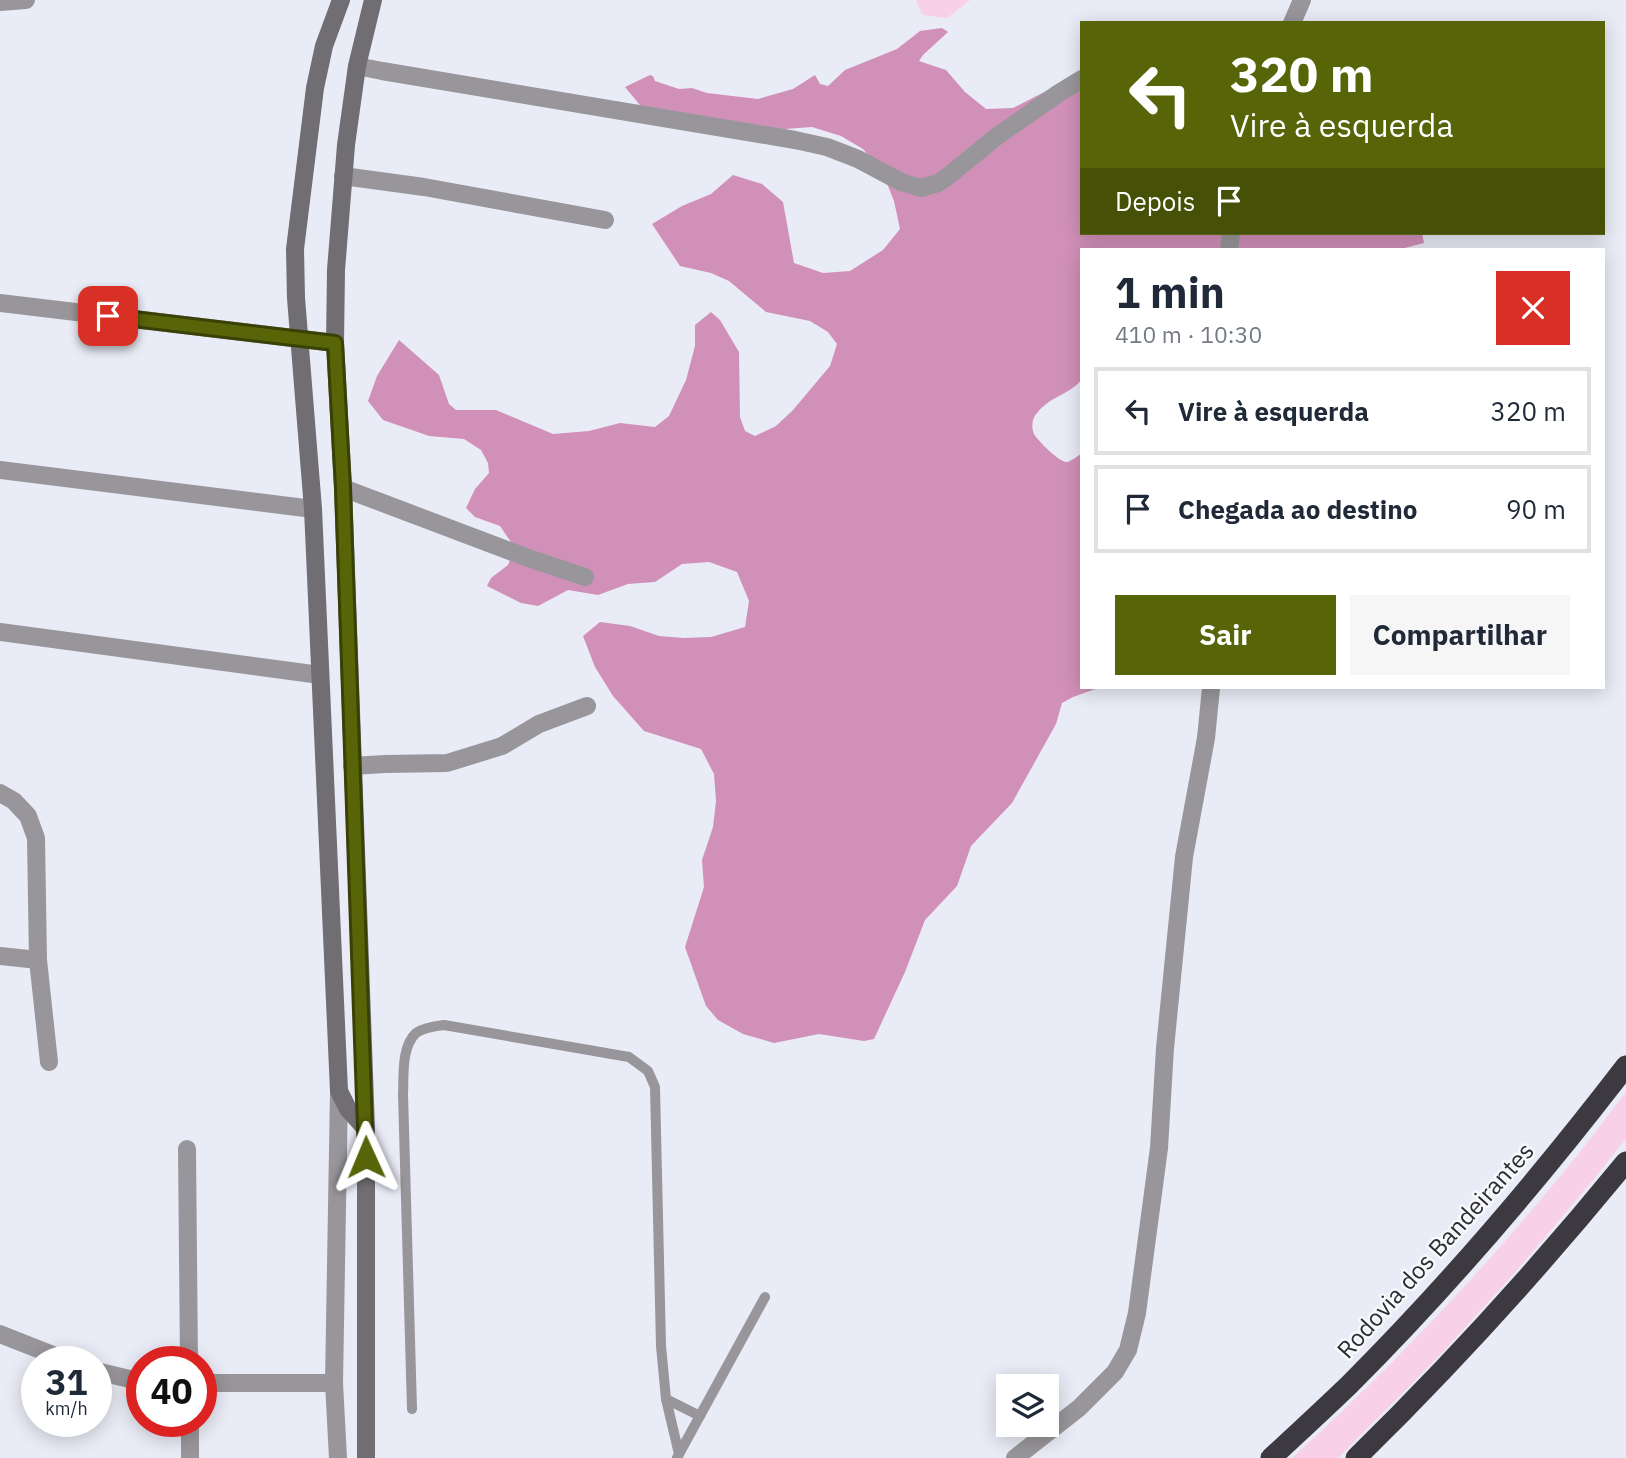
<!DOCTYPE html>
<html lang="pt">
<head>
<meta charset="utf-8">
<style>
	body { margin:0; font-family:"IBM Plex Sans",sans-serif; background:#f6f6f7; color:#1f2937; height:100vh; display:flex; flex-direction:column; font-size:26px; white-space:nowrap }
	* { box-sizing:border-box; margin:0 }
	p { font-size:23px; color:#747a83 }
	.icon { flex:none; width:38px; height:38px; fill:none; stroke:currentColor; stroke-width:2; stroke-linecap:round; stroke-linejoin:round }
	.map { position:relative; flex:1; overflow:hidden }
	.drawer { position:absolute; left:1080px; top:248px; width:525px; height:441px; display:flex; flex-direction:column; background:#fff; border-radius:0px; box-shadow:0 4px 18px #0003 }
	.drawer>* { flex:none }
	.hud { position:absolute; left:1080px; top:21px; width:525px; height:214px; border-radius:0px; box-shadow:0 4px 18px #0003; background:#586408; color:#fff; overflow:hidden }
	.controls { position:absolute; left:996px; top:1374px; display:grid; gap:14px }
	.controls a { display:grid; place-items:center; width:63px; height:63px; border-radius:0px; background:#fff; box-shadow:0 4px 18px #0003; font-size:35px }
	.speed { position:absolute; left:21px; top:1346px; display:flex; gap:14px; font-size:35px; font-weight:700; text-align:center }
	.speed>* { display:grid; place-content:center; width:91px; height:91px; border-radius:50%; background:#fff; box-shadow:0 4px 18px #0003; line-height:1 }
	.speed small { font-size:18px; font-weight:400 }
	.speed .limit { border:10px solid #d22; background:#fff; color:#111 }
	.pin { position:absolute; display:grid; place-items:center; width:60px; height:60px; color:#fff; margin:-30px; border-radius:14px; box-shadow:0 4px 10px #0006 }
	.me { position:absolute; width:77px; margin:-38px; rotate:359deg; stroke-linejoin:round; filter:drop-shadow(0 0 5px #0008) }
	.turn { display:flex; align-items:center; gap:24px; height:147px; padding:0 35px; font-size:32px }
	.turn .icon { width:91px; height:91px; stroke-width:2.5 }
	.turn b { display:block; font-size:49px; line-height:60px }
	.then { display:flex; align-items:center; height:66px; padding:0 35px; background:#0003; gap:14px; font-size:26px }
	.round { display:grid; place-items:center; flex:none; width:74px; height:74px; border-radius:0px; background:#f6f6f7 }
	.overview { display:flex; align-items:center; justify-content:space-between; height:119px; padding:0 35px }
	h1 { font-size:42px; font-weight:700; line-height:52px }
	.action { display:flex; gap:14px; margin-top:auto; padding:14px 35px }
	.action a { flex:1; height:80px; border-radius:0px; background:#586408; color:#fff; font-size:28px; font-weight:700; line-height:80px; text-align:center }
	.action a+a { background:#f6f6f7; color:#1f2937 }
	ul { padding:0; list-style:none }
	li { display:flex; align-items:center; gap:21px; height:88px; margin:0 14px 10px; padding:0 21px; border:4px solid #e0e1e3; border-radius:0px }
	li div { flex:1 }
	li b { display:block; font-size:26px }
	li em { font-style:normal }
	.map>svg:first-child { display:block }
	.green { fill:#f8d0e8 }
	.forest { fill:#d190b8 }
	.lines { fill:none; stroke-linecap:round; stroke-linejoin:round }
	.lane { stroke:#98969a; stroke-width:10 }
	.street { stroke:#98969a; stroke-width:18 }
	.secondary { stroke:#706d73; stroke-width:18 }
	.highway { stroke:#3d3941; stroke-width:21 }
	.route-casing { stroke:#394105; stroke-width:18 }
	.route { stroke:#586408; stroke-width:12 }
	.labels { text-anchor:middle; dominant-baseline:central; stroke-width:5; stroke-linejoin:round; paint-order:stroke }
	.street-label { font-size:24px; fill:#2c2d31; stroke:#f8f9fd }
</style>
</head>
<body>
<div class="map">
<svg width="1626" height="1458" viewBox="0 0 1626 1458">
	<rect width="100%" height="100%" fill="#e9ebf6"/>
	<g class="green">
		<polygon points="916,0 970,0 947,18 922,15"/>
		<path d="M1626 1092V1139L1589 1185 1519 1268 1442 1353 1338 1458H1292C1391 1368 1483 1271 1567 1168 1588 1143 1606 1117 1626 1092Z"/>
	</g>
	<path class="forest" d="M942 28 948 32 923 55 919 61 946 70 965 92 986 109 1013 108 1064 82 1081 88 1082 233H1422L1424 243 1397 250H1082L1081 380C1072 393 1049 397 1037 413 1032 418 1031 427 1034 434 1037 440 1060 463 1067 462 1072 461 1077 456 1081 454L1082 688H1098L1073 697 1062 703 1056 724 1012 803 971 846 957 886 925 920 905 972 874 1039 864 1041 819 1034 774 1043 743 1034 718 1020 706 1006 685 947 704 887 702 860 713 827 716 801 714 774 701 749 644 731 613 696 595 667 583 636 600 622 630 626 659 636 684 638 711 637 745 627 749 601 737 572 709 562 682 564 655 582 628 584 598 595 568 590 538 606 521 603 487 586 491 578 508 565 515 548 500 526 475 517 466 508 475 489 489 473 488 463 481 450 464 439 429 436 383 420 368 401 377 376 399 340 439 375 449 404 456 410H496L553 434 589 431 620 423 655 427 669 416 686 380 695 346V325L711 312 720 320 739 352 740 417 745 431 755 436 776 426 793 410 830 366 837 344 828 332 810 321 766 312 729 281 711 273 680 266 652 224 682 206 711 194 733 175 762 184 783 202 794 263 823 273 850 271 883 250 900 229 894 201 882 171 863 149 841 136 812 127 758 131 644 110 625 87 650 75 653 76 655 81 679 89 692 88 707 93 758 99 793 89 815 75 820 84 828 86 845 70 897 49 920 31Z"/>
	<g class="lines">
		<g class="lane">
			<polyline points="666,1399 700,1416"/>
			<path d="M412 1409 403 1094C404 1076 401 1047 416 1033 423 1028 435 1026 444 1025L629 1057 648 1071 655 1087 661 1346 666 1399 679 1454 677 1458"/>
			<polyline points="679,1454 765,1297"/>
		</g>
		<g class="street">
			<polyline points="0,2 26,0"/>
			<polyline points="1292,23 1302,0"/>
			<polyline points="357,66 382,71 795,140 827,147 858,159 901,182 921,188 938,183 947,177 996,137 1059,93 1082,79"/>
			<polyline points="343,176 424,187 605,220"/>
			<polyline points="1229,250 1231,233"/>
			<polyline points="0,303 335,343"/>
			<polyline points="0,470 313,509"/>
			<polyline points="343,488 531,559 585,577"/>
			<polyline points="0,632 320,675"/>
			<polyline points="352,766 385,764 447,763 502,746 539,724 587,706"/>
			<polyline points="0,793 14,801 28,816 36,838 38,960 49,1062"/>
			<polyline points="0,956 38,960"/>
			<polyline points="187,1149 189,1362"/>
			<polyline points="0,1334 71,1362"/>
			<polyline points="96,1371 142,1382"/>
			<polyline points="201,1383 334,1383"/>
			<polyline points="190,1421 190,1458"/>
			<polyline points="338,1458 334,1383 339,1091"/>
			<polyline points="1015,1458 1079,1408 1115,1372 1128,1350 1137,1313 1159,1148 1165,1048 1184,857 1206,738 1211,688"/>
		</g>
		<g class="secondary">
			<polyline points="341,0 324,46 315,88 295,249 296,298 313,509 339,1091 348,1109 366,1129"/>
			<polyline points="366,1458 366,1129 343,488 335,343 336,270 346,145 357,66 373,0"/>
		</g>
		<g class="highway">
			<path d="M1271 1458C1297 1434 1323 1410 1349 1385 1449 1285 1540 1178 1626 1066"/>
			<path d="M1356 1458C1452 1364 1541 1266 1626 1162"/>
		</g>
	</g>
	<g class="lines">
		<defs>
			<polyline id="route" points="108,316 335,343 343,488 366,1157"/>
		</defs>
		<use href="#route" class="route-casing"/>
		<use href="#route" class="route"/>
	</g>
	<g class="labels">
		<g class="street-label">
			<text transform="translate(1435 1250) rotate(-48)">Rodovia dos Bandeirantes</text>
		</g>
	</g>
</svg>
<div class="controls">
<a><svg class="icon" aria-label="layers" viewBox="0 0 24 24"><path d="M12 4l9 5-9 5-9-5zM3 14l9 5 9-5"/></svg></a>
</div>
<div class="speed"><div>31<small>km/h</small></div><div class="limit">40</div></div>
<div class="pin" style="left:108px;top:316px;background:#d93025"><svg class="icon" aria-label="arrive" viewBox="0 0 24 24"><path d="M6 21V4h12l-3 4 3 4H6"/></svg></div>
<svg class="me" style="left:366px;top:1157px" viewBox="-20 -20 40 40"><path d="M0-17L14 15 0 8-14 15z" fill="#586408" stroke="#fff" stroke-width="4"/></svg>
<div class="hud">
<div class="turn"><svg class="icon" aria-label="left" viewBox="0 0 24 24"><path d="M17 20v-9H6M10 6l-5 5 5 5"/></svg><div><b>320 m</b>Vire à esquerda</div></div>
<div class="then">Depois<svg class="icon" aria-label="arrive" viewBox="0 0 24 24"><path d="M6 21V4h12l-3 4 3 4H6"/></svg></div>
</div>
<section class="drawer">
<div class="overview"><div><h1>1 min</h1><p>410 m · 10:30</p></div><a class="round" style="background:#d93025;color:#fff"><svg class="icon" aria-label="close" viewBox="0 0 24 24"><path d="M6 6l12 12M18 6L6 18"/></svg></a></div>
<ul>
<li><svg class="icon" aria-label="left" viewBox="0 0 24 24"><path d="M17 20v-9H6M10 6l-5 5 5 5"/></svg><div><b>Vire à esquerda</b></div><em>320 m</em></li>
<li><svg class="icon" aria-label="arrive" viewBox="0 0 24 24"><path d="M6 21V4h12l-3 4 3 4H6"/></svg><div><b>Chegada ao destino</b></div><em>90 m</em></li>
</ul>
<div class="action"><a>Sair</a><a>Compartilhar</a></div>
</section>
</div>
</body>
</html>
